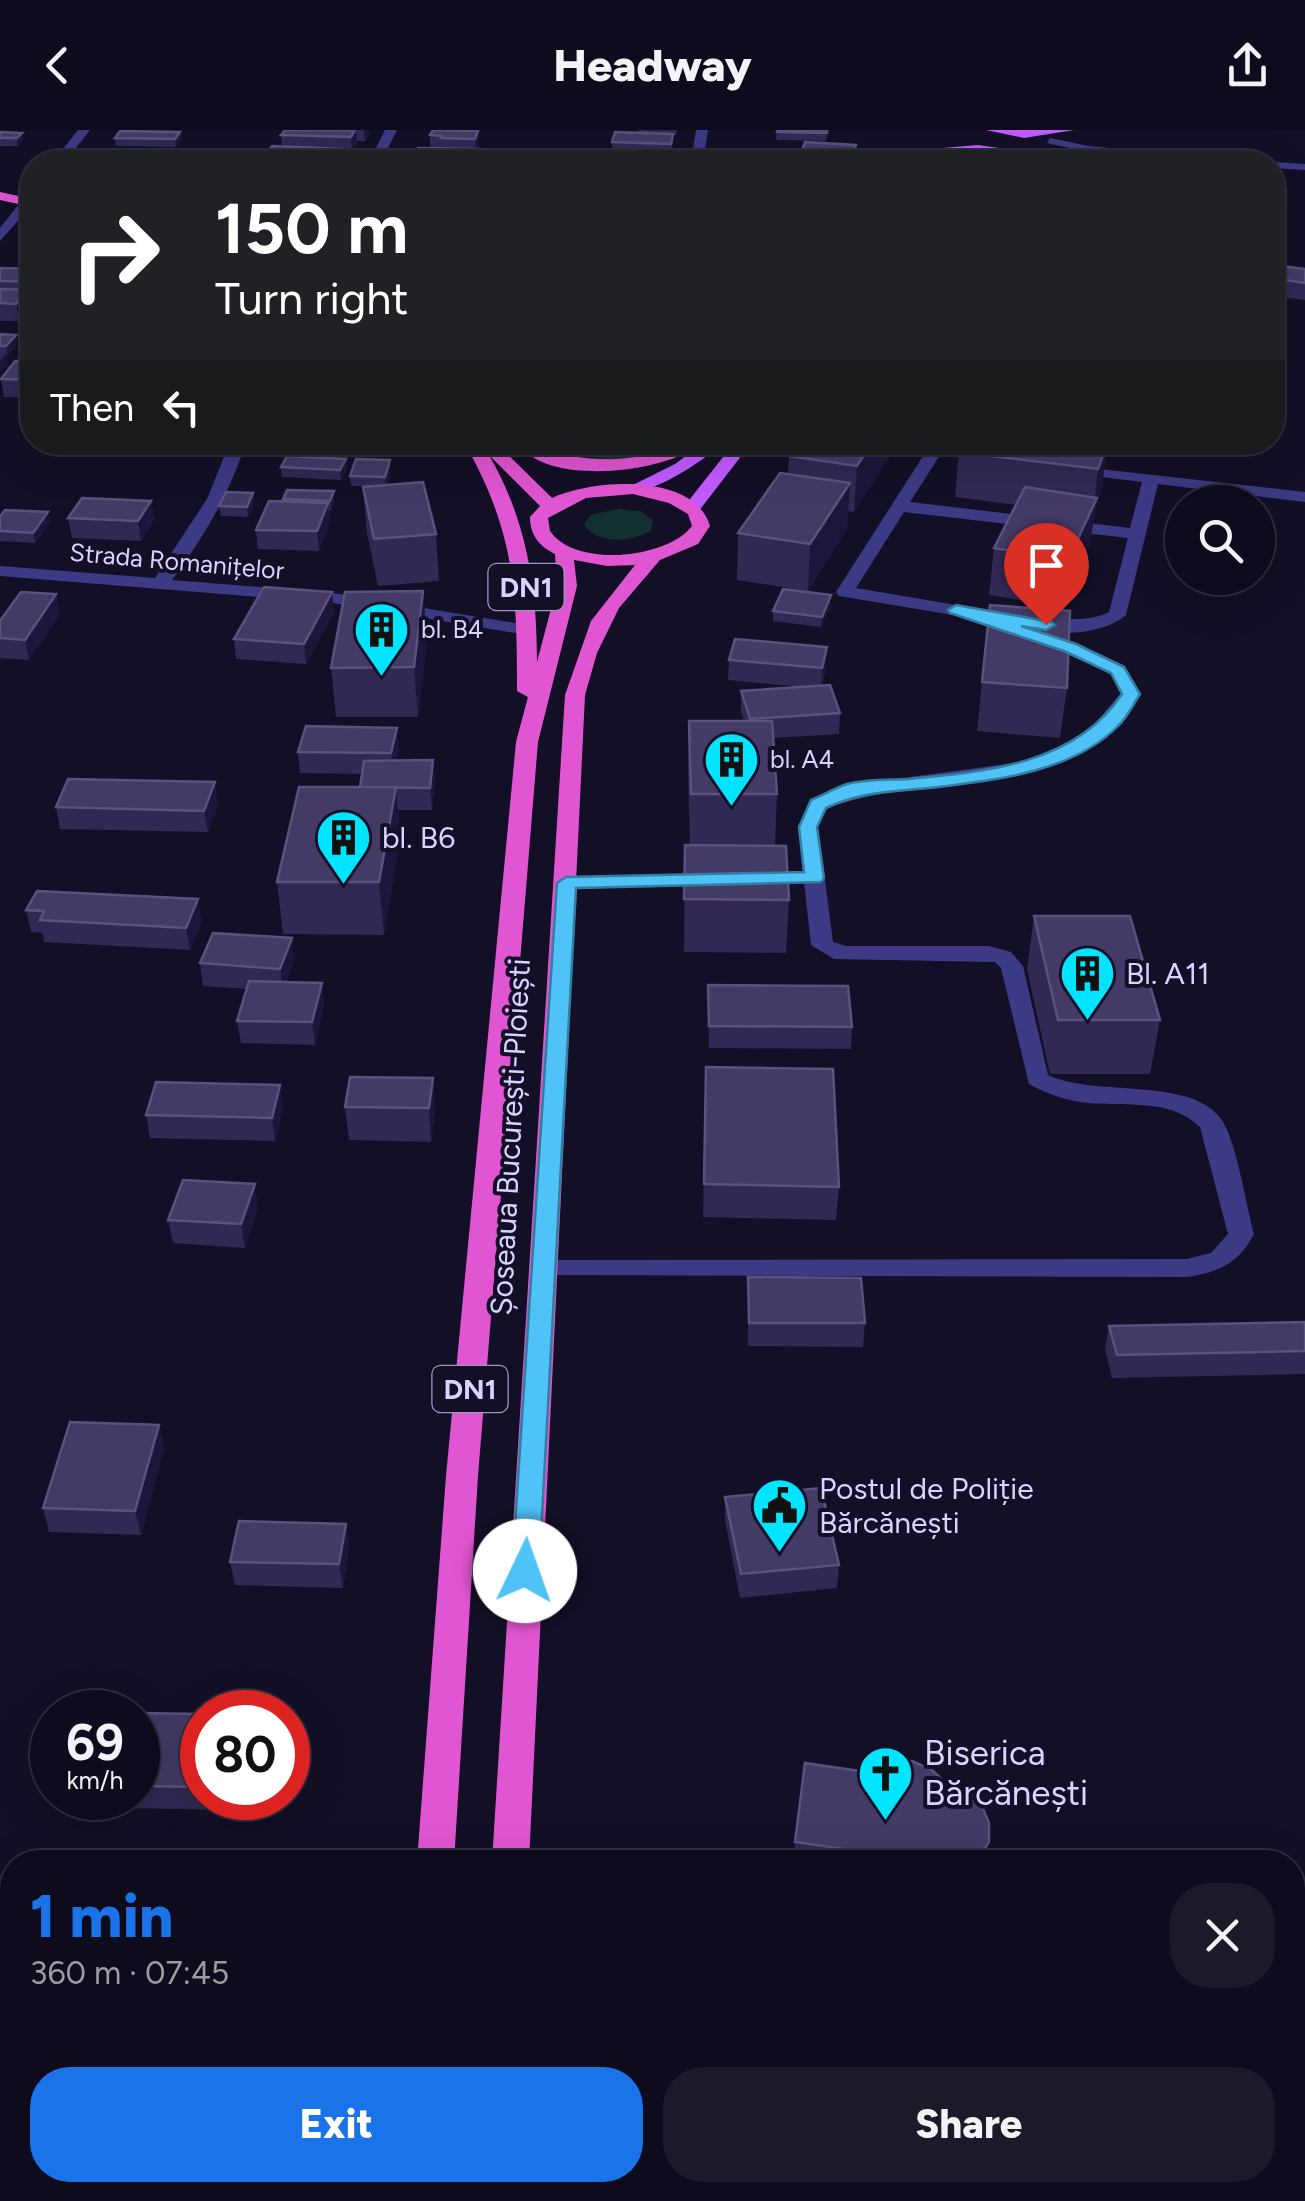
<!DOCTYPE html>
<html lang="en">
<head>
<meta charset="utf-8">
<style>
	body { margin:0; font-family:Figtree,sans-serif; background:#1c1929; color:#f1f3f6; height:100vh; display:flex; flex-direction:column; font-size:38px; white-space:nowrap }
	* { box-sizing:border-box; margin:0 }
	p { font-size:32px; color:#9b9ba3 }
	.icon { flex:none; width:55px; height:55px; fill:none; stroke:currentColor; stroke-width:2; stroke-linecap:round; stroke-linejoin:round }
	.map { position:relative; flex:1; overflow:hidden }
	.panel { position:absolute; left:0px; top:1720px; width:1305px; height:352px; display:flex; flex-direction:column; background:#0e0b1c; border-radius:40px 40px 0 0; box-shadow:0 10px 40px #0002,0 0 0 2px #2e2b3b }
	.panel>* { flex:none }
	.top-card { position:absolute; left:20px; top:20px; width:1265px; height:305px; border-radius:40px; box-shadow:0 10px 40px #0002,0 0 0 2px #2e2b3b; background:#202124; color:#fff; overflow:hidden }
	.tools { position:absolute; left:1165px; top:355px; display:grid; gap:20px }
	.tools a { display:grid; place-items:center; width:110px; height:110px; border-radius:50%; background:#0e0b1c; box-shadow:0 10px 40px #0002,0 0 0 2px #2e2b3b; font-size:50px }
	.speed { position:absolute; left:30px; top:1560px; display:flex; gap:20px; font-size:50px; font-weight:700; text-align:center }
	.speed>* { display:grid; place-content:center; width:130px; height:130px; border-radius:50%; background:#0e0b1c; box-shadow:0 10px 40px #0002,0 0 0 2px #2e2b3b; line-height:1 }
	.speed small { font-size:25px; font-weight:400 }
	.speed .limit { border:15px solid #d22; background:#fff; color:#111 }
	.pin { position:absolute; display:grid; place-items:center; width:85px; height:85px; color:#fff; margin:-102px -42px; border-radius:50% 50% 50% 0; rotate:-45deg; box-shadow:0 0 10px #0007 }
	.pin .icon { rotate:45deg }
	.me { position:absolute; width:110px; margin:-55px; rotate:3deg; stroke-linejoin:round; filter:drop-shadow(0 0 8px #0008) }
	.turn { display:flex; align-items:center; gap:35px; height:210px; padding:0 30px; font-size:45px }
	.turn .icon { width:130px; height:130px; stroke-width:2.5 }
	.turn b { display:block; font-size:70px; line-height:85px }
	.then { display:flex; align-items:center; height:95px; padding:0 30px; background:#0003; gap:20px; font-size:38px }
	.round { display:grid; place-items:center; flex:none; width:105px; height:105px; border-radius:40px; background:#1c1929 }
	.headline { display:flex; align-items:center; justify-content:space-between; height:170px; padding:0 30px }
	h1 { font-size:60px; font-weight:800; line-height:75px; color:#1a73e8 }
	.action { display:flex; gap:20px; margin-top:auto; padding:20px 30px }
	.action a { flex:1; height:115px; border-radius:40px; background:#1a73e8; color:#fff; font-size:40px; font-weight:800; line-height:115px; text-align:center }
	.action a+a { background:#1c1929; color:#f1f3f6 }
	header { display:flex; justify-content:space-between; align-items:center; height:130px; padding:0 30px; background:#0e0b1c; font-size:45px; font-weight:800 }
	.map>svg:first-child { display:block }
	.green { fill:#12302f }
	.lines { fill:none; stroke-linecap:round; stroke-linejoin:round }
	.service { fill:#3d3a85; fill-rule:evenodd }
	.minor { fill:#3d3a85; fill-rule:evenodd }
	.primary { fill:#c25bff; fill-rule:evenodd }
	.trunk { fill:#e055d1; fill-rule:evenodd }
	.wall { fill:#312854 }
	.shaded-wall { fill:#1d163a }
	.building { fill:#433a66; stroke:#5a527e; stroke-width:2.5 }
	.route { fill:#4fc3f7; stroke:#337fa1; stroke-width:2.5 }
	.labels { text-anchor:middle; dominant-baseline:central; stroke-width:8; stroke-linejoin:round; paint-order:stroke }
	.far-street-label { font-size:25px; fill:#d9d4ff; stroke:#130f26 }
	.far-poi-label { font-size:25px; fill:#d9d4ff; stroke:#130f26; text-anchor:start }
	.shield { fill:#130f26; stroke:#9e99be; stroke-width:2.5 }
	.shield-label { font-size:28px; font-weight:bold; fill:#d9d4ff }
	.poi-label { font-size:30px; fill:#d9d4ff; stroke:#130f26; text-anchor:start }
	.street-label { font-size:30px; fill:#d9d4ff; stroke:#130f26 }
	.near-poi-label { font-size:35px; fill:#d9d4ff; stroke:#130f26; text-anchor:start }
</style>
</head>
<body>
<header><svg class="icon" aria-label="back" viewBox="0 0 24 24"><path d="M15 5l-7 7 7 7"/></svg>Headway<svg class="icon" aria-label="share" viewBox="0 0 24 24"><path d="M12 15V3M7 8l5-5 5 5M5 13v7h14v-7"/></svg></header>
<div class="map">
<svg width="1305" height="2071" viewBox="0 0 1305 2071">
	<rect width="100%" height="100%" fill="#130f26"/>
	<g class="green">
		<path d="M552 313H675C645 337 584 333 552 313Z"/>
		<path d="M619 379 640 381 653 390 651 401C630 412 599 415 584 395L590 385Z"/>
	</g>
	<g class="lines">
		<g class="service">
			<path d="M1050 8 1089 16 1252 32C1190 36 1107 27 1047 13Z"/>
			<polygon points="1270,32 1272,32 1305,34 1305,40 1272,38"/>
		</g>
		<g class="minor">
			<polygon points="78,0 90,0 65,32 53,32"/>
			<polygon points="385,0 397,0 381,32 369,32"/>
			<polygon points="696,0 708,0 703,32 691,32"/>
			<polygon points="23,69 32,69 32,75 0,111 0,98"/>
			<path d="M230 312H246C230 363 204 407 172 450L333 463 527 495 536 500 527 505 333 473 0 446V436L155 448 207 369Z"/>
			<path d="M874 312H920L991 322 999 327 991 332 940 325 910 372 1130 398 1142 352 1070 343 1062 338 1064 335 1305 362V372L1158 354 1126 485C1106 503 1053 510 1031 494 1049 481 1079 497 1109 482L1128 408 904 382 856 458 956 475 1077 513 1125 536 1141 564C1056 677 943 637 827 678L818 697 833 812 846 816H989L1011 822 1023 836 1048 945C1095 968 1195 945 1223 992 1237 1015 1246 1075 1254 1104 1238 1134 1219 1142 1187 1147L533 1145 529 1139 533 1133 542 1130 1187 1129 1211 1123 1228 1104 1200 997C1168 966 1121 978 1080 972 1062 969 1045 963 1029 954L1001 838 995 832 834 829 811 815 798 697 811 670 858 654 1021 632 1057 619 1093 596 1121 563 1111 544 1063 521 953 485 839 466 836 462 925 323Z"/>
			<polygon points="716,744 724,745 727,750 724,755 566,759 555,753 566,747"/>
			<polygon points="0,1783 12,1785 12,1817 0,1815"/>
		</g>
		<g class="primary">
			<polygon points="986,0 1074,0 1024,8"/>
			<polygon points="978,15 1006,19 1028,32 1014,32 978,22 932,28 926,24 943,18"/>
			<path d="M705 312H724C708 328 643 372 625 359L675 334Z"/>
			<polygon points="735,312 752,312 698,382 686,382 686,374"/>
		</g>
		<g class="trunk">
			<polygon points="0,62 32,69 32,77 0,70"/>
			<path d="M464 312H495L552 368C593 349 694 342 710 396L698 414 660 430 619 478 597 523 585 565 529 1732H492L565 565 591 491 635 435 607 436 574 430 577 456 538 612 478 1346 454 1732H417L446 1346 516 612 528 567 517 561C517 460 515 402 464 312ZM489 325 540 376 530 387C530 405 539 416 555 424L557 456 537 532C537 457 527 391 489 325ZM633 364 669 373 688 384 692 396C667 429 575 438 550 401L548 388 586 368Z"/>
			<path d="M680 312H703C669 342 566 353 530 325L539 320C590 331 633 336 680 312Z"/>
			<rect x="389" y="2060" width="42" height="11"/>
			<rect x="472" y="2060" width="42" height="11"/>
		</g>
	</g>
	<g class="wall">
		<polygon points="285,0 368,0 369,4 365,11 357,11 357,14 352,23 343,22 343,27 339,32 259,32 267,26 267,23 282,16 281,5"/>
		<polygon points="638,0 677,0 676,5 673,5 671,29 613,28 612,12 638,3"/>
		<polygon points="777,0 828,0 826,11 776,10"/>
		<polygon points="478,1 479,32 395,32 416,26 430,18 430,5"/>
		<polygon points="0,2 23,11 18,16 0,16"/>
		<polygon points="180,2 181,9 176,17 116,16 115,8"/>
		<polygon points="802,20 855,23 853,29 841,30 802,28"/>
		<polygon points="97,22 171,32 87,32"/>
		<polygon points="1272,135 1305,139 1305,170 1272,166"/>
		<polygon points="0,138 32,139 32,169 28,169 30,177 19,191 0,191"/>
		<polygon points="0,204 17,214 8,225 6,225 8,234 0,242"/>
		<polygon points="32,232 32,268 4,267 1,249"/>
		<polygon points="97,312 165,312 162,317 97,314"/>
		<polygon points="349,312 406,312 403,320 349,318"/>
		<polygon points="798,312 891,312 890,326 854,382 848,381 847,399 808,461 737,450 738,403 788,344 789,326"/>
		<polygon points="1108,312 1102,356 1096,375 1090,414 1062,477 989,465 994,418 1016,375 955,367 959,322"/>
		<polygon points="346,329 347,338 341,350 282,347 281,337"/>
		<polygon points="391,340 387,355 436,404 439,451 378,456 367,403 363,357 373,356 351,356 350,346"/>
		<polygon points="334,361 334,371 331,380 329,380 330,392 319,421 258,419 256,400 283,371 283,369"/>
		<polygon points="253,363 254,373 248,387 221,386 219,376"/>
		<polygon points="151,371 154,390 141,411 72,408 68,388"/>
		<polygon points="0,387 50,392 35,413 0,411"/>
		<polygon points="423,461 427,509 418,587 336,587 331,538"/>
		<polygon points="56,464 60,484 29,530 0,528 0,491"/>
		<polygon points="831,475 821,497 773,491 773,481"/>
		<polygon points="990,475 1067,558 1060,608 977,601"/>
		<polygon points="334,482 306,534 236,529 234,509"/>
		<polygon points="729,530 826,537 822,556 840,583 839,604 773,608 777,664 775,715 690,715 688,641 689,591 744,591 741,582 741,561 802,557 728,550"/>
		<polygon points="399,619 396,630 433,630 435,651 432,680 398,680 400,709 384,805 283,804 277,752 360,657 362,644 300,643 298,622"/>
		<polygon points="218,674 208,702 60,699 56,677"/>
		<polygon points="685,715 789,770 786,823 684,822"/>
		<polygon points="198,769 202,792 190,820 44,812 43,803 31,802 26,780"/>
		<polygon points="1034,786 1160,890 1150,944 1050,944 1027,839"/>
		<polygon points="294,830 286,852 324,875 315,915 241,913 237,891 247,859 203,856 200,833"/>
		<polygon points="708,855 852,897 851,919 709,918"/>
		<polygon points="706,937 839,1057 836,1090 703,1087"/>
		<polygon points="433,948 435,981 431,1012 349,1010 345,977"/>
		<polygon points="280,955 283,978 275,1011 150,1008 146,985"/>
		<polygon points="258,1078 245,1118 173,1113 168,1090"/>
		<polygon points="748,1147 865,1193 863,1217 748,1216"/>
		<polygon points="1305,1192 1305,1244 1112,1248 1105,1219 1109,1196"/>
		<polygon points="159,1295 164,1318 141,1405 49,1402 43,1378"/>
		<polygon points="725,1367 839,1435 837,1458 740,1468 725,1390"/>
		<polygon points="346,1394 349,1417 343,1458 235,1455 230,1432"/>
		<polygon points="138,1583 202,1584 202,1668 229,1668 227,1680 124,1678 121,1668 138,1668"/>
		<polygon points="795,1712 985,1732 794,1732"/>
		<polygon points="59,2060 219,2060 218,2064 205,2063 207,2071"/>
		<polygon points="668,2060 844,2060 843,2068 812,2065"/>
	</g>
	<g class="shaded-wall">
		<polygon points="356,0 357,14 352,23 351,7"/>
		<polygon points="364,0 368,0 369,4 365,11"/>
		<polygon points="478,1 479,16 475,25 475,9"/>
		<polygon points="180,2 181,9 176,17 175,9"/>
		<polygon points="22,3 23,11 18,16 17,8"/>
		<polygon points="856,15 853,29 841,30 842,22"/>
		<polygon points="342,19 343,27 338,32 338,26"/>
		<polygon points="27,160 30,177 19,191 16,174"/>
		<polygon points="16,205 17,214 8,225 6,216"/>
		<polygon points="6,224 8,234 0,242 0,231"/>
		<polygon points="873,312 891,312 890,326 854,382 857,336"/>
		<polygon points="1108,312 1102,356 1096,375 1090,414 1062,477 1068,430 1094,375 1098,339"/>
		<polygon points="346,329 347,338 341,350 340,340"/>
		<polygon points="390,330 391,340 386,356 385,347"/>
		<polygon points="850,353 847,399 808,461 810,414"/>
		<polygon points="334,361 334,371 331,380 330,371"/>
		<polygon points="253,363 254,373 248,387 247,377"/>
		<polygon points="151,371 154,390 141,411 138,391"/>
		<polygon points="328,373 330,392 319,421 317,401"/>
		<polygon points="48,382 50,392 35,413 33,403"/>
		<polygon points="423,461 427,509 418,587 414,537"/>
		<polygon points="332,462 334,482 306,534 304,514"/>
		<polygon points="56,464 60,484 29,530 25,510"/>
		<polygon points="831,465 831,475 821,497 822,487"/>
		<polygon points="827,517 826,537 821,559 822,538"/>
		<polygon points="397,598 399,619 393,645 391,623"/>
		<polygon points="433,630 435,651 432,680 430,658"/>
		<polygon points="215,652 218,674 208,702 204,681"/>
		<polygon points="396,657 400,709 384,805 379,752"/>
		<polygon points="198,769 202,792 190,820 186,798"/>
		<polygon points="292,808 294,830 283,861 280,839"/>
		<polygon points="322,853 324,875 315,915 312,892"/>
		<polygon points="433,948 435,981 431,1012 429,978"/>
		<polygon points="280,955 283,978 275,1011 272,988"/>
		<polygon points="255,1054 258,1078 245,1118 241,1094"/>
		<polygon points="159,1295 164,1318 141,1405 135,1381"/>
		<polygon points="346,1394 349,1417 343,1458 339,1434"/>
		<polygon points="224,1668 229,1668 227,1680"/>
		<polygon points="989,1712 985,1732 966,1732"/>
		<polygon points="202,2060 204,2060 207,2071 200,2071"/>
	</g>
	<g class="building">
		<polygon points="285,0 355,0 351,7 281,5"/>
		<polygon points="433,0 440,0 478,1 475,9 441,8 442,6 430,5"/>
		<polygon points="777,0 827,0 827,3 777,2"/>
		<polygon points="120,1 180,2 175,9 115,8"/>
		<polygon points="0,2 22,3 17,8 0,8"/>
		<polygon points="615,2 673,4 671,14 612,12"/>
		<polygon points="805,12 856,15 854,21 842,22 802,20"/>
		<polygon points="272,16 342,19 338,26 267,23"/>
		<polygon points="418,18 479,19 479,24 416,26"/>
		<polygon points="97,22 170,24 165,31 87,32"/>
		<polygon points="399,25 474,28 471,32 395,32"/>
		<polygon points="264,26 330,28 327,32 259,32"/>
		<polygon points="1272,135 1305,139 1305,153 1272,148"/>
		<polygon points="0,138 32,139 32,152 0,151"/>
		<polygon points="0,159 27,160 16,174 0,173"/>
		<polygon points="0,204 16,205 6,216 0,216"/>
		<polygon points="15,231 32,232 32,250 1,249"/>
		<polygon points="798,312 873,312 857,336 789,326"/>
		<polygon points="964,312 1108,312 1098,339 959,322"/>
		<polygon points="287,326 346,329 340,340 281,337"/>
		<polygon points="356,329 390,330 385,347 350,346"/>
		<polygon points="780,343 850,353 810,414 738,403"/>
		<polygon points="423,352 436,404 374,409 363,357"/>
		<polygon points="1025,357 1097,368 1068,430 994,418"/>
		<polygon points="287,360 334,361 330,371 283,369"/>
		<polygon points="226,362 253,363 247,377 219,376"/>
		<polygon points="82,368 151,371 138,391 68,388"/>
		<polygon points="269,371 328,373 317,401 256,400"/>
		<polygon points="5,380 48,382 33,403 0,401 0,387"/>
		<polygon points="264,457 332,462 304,514 234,509"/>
		<polygon points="783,459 831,465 822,487 773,481"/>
		<polygon points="423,461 414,537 331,538 345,462"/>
		<polygon points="21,462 56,464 25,510 0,508 0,491"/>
		<polygon points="990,475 1070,481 1067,558 982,552"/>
		<polygon points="735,509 827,517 822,538 729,530"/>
		<polygon points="830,555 840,583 750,589 741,561"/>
		<polygon points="689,591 772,591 777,664 691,664"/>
		<polygon points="306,596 397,598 391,623 298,622"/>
		<polygon points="433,630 430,658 360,657 364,631"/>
		<polygon points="68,649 215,652 204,681 56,677"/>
		<polygon points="299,657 396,657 379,752 277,752"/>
		<polygon points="685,715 786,716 789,770 684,769"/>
		<polygon points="37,761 198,769 186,798 40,790 44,781 26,780"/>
		<polygon points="1034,786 1130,786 1160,890 1058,890"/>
		<polygon points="213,803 292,808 280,839 200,833"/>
		<polygon points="249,851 322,853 312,892 237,891"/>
		<polygon points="708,855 848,856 852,897 709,896"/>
		<polygon points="706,937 833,939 839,1057 704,1054"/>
		<polygon points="350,947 433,948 429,978 345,977"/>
		<polygon points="156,952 280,955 272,988 146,985"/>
		<polygon points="183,1050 255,1054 241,1094 168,1090"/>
		<polygon points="748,1147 861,1148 865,1193 749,1193"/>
		<polygon points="1305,1192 1305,1221 1117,1225 1109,1196"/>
		<polygon points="70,1292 159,1295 135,1381 43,1378"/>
		<polygon points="821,1358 839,1435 741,1444 725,1367"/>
		<polygon points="239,1391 346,1394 339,1434 230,1432"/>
		<polygon points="138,1583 202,1584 202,1657 138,1656"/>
		<polygon points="912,1631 932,1640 949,1656 968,1661 982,1676 989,1693 989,1712 981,1724 966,1732 858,1732 851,1720 795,1712 805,1633 867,1642 892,1632"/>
		<polygon points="59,2060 202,2060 200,2071 57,2071"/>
		<polygon points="668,2060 801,2060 812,2061 812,2071 667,2071"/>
	</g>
	<path class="route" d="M956 475 1052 492 1055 495 1046 500 1021 496 1076 514 1124 537 1140 564C1133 575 1127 588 1118 596 1074 641 998 650 938 657 897 662 864 660 826 678L817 697 824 748 821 752 576 758 539 1441 535 1449 525 1452 516 1449 512 1441 557 753 566 747 804 742 799 697 811 670C823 665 835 658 847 654 866 649 888 650 908 649 986 642 1076 634 1122 564L1111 543 1064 521 950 483 948 480Z"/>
	<defs>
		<symbol id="building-pin" viewBox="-11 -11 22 30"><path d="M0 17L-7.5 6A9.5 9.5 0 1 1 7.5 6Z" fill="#00e5ff" stroke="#130f26"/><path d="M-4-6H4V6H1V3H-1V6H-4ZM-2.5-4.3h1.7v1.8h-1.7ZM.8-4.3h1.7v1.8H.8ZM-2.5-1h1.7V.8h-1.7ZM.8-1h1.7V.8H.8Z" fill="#111"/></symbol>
		<symbol id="civic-pin" viewBox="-11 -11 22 30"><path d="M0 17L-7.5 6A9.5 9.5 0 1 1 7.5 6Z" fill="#00e5ff" stroke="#130f26"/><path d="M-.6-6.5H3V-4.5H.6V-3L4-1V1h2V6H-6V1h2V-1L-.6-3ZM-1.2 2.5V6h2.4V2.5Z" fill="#111"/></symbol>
		<symbol id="church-pin" viewBox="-11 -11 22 30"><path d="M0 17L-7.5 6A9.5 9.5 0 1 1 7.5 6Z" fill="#00e5ff" stroke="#130f26"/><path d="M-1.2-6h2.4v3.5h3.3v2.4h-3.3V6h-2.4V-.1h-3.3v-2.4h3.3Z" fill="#111"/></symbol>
	</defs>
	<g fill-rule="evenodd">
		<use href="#building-pin" x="350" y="468" width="63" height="86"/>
		<use href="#building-pin" x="700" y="598" width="63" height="86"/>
		<use href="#building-pin" x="312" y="676" width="63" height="86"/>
		<use href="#building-pin" x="1056" y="812" width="63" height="86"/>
		<use href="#civic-pin" x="748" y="1344" width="63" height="86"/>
		<use href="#church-pin" x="854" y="1612" width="63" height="86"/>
	</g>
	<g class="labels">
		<g class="far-street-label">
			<text transform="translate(177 431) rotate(5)">Strada Romanițelor</text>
		</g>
		<g class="far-poi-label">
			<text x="421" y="499">bl. B4</text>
			<text x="770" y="629">bl. A4</text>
		</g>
		<g class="shield">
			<rect x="488.5" y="434" width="75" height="46" rx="8"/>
			<rect x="432.5" y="1236" width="75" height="46" rx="8"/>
		</g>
		<g class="shield-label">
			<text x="526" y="457">DN1</text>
			<text x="470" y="1259">DN1</text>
		</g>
		<g class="poi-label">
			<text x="382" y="707">bl. B6</text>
			<text x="1126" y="843">Bl. A11</text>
			<text x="819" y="1358">Postul de Poliție<tspan x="819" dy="34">Bărcănești</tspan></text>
		</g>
		<g class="street-label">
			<text transform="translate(510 1007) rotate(-87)">Șoseaua București-Ploiești</text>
		</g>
		<g class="near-poi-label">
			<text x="924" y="1623">Biserica<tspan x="924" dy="40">Bărcănești</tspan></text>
		</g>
	</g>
</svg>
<div class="tools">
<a><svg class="icon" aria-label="search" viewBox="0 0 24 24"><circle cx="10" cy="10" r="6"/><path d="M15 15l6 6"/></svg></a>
</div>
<div class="speed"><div>69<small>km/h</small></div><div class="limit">80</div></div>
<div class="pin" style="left:1046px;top:495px;background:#d93025"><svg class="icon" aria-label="arrive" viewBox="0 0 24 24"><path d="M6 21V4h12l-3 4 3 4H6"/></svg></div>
<svg class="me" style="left:525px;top:1441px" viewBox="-20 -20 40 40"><circle r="19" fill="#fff"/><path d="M0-13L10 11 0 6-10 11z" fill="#4fc3f7"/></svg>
<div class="top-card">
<div class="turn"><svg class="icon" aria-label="right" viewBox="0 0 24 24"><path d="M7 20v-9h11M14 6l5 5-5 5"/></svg><div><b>150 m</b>Turn right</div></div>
<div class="then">Then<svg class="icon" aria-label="left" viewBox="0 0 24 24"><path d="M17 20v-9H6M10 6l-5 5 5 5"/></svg></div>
</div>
<section class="panel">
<div class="headline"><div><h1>1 min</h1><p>360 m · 07:45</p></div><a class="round"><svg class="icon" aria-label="close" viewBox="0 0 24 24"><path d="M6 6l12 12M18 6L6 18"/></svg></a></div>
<div class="action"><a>Exit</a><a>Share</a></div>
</section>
</div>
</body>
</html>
